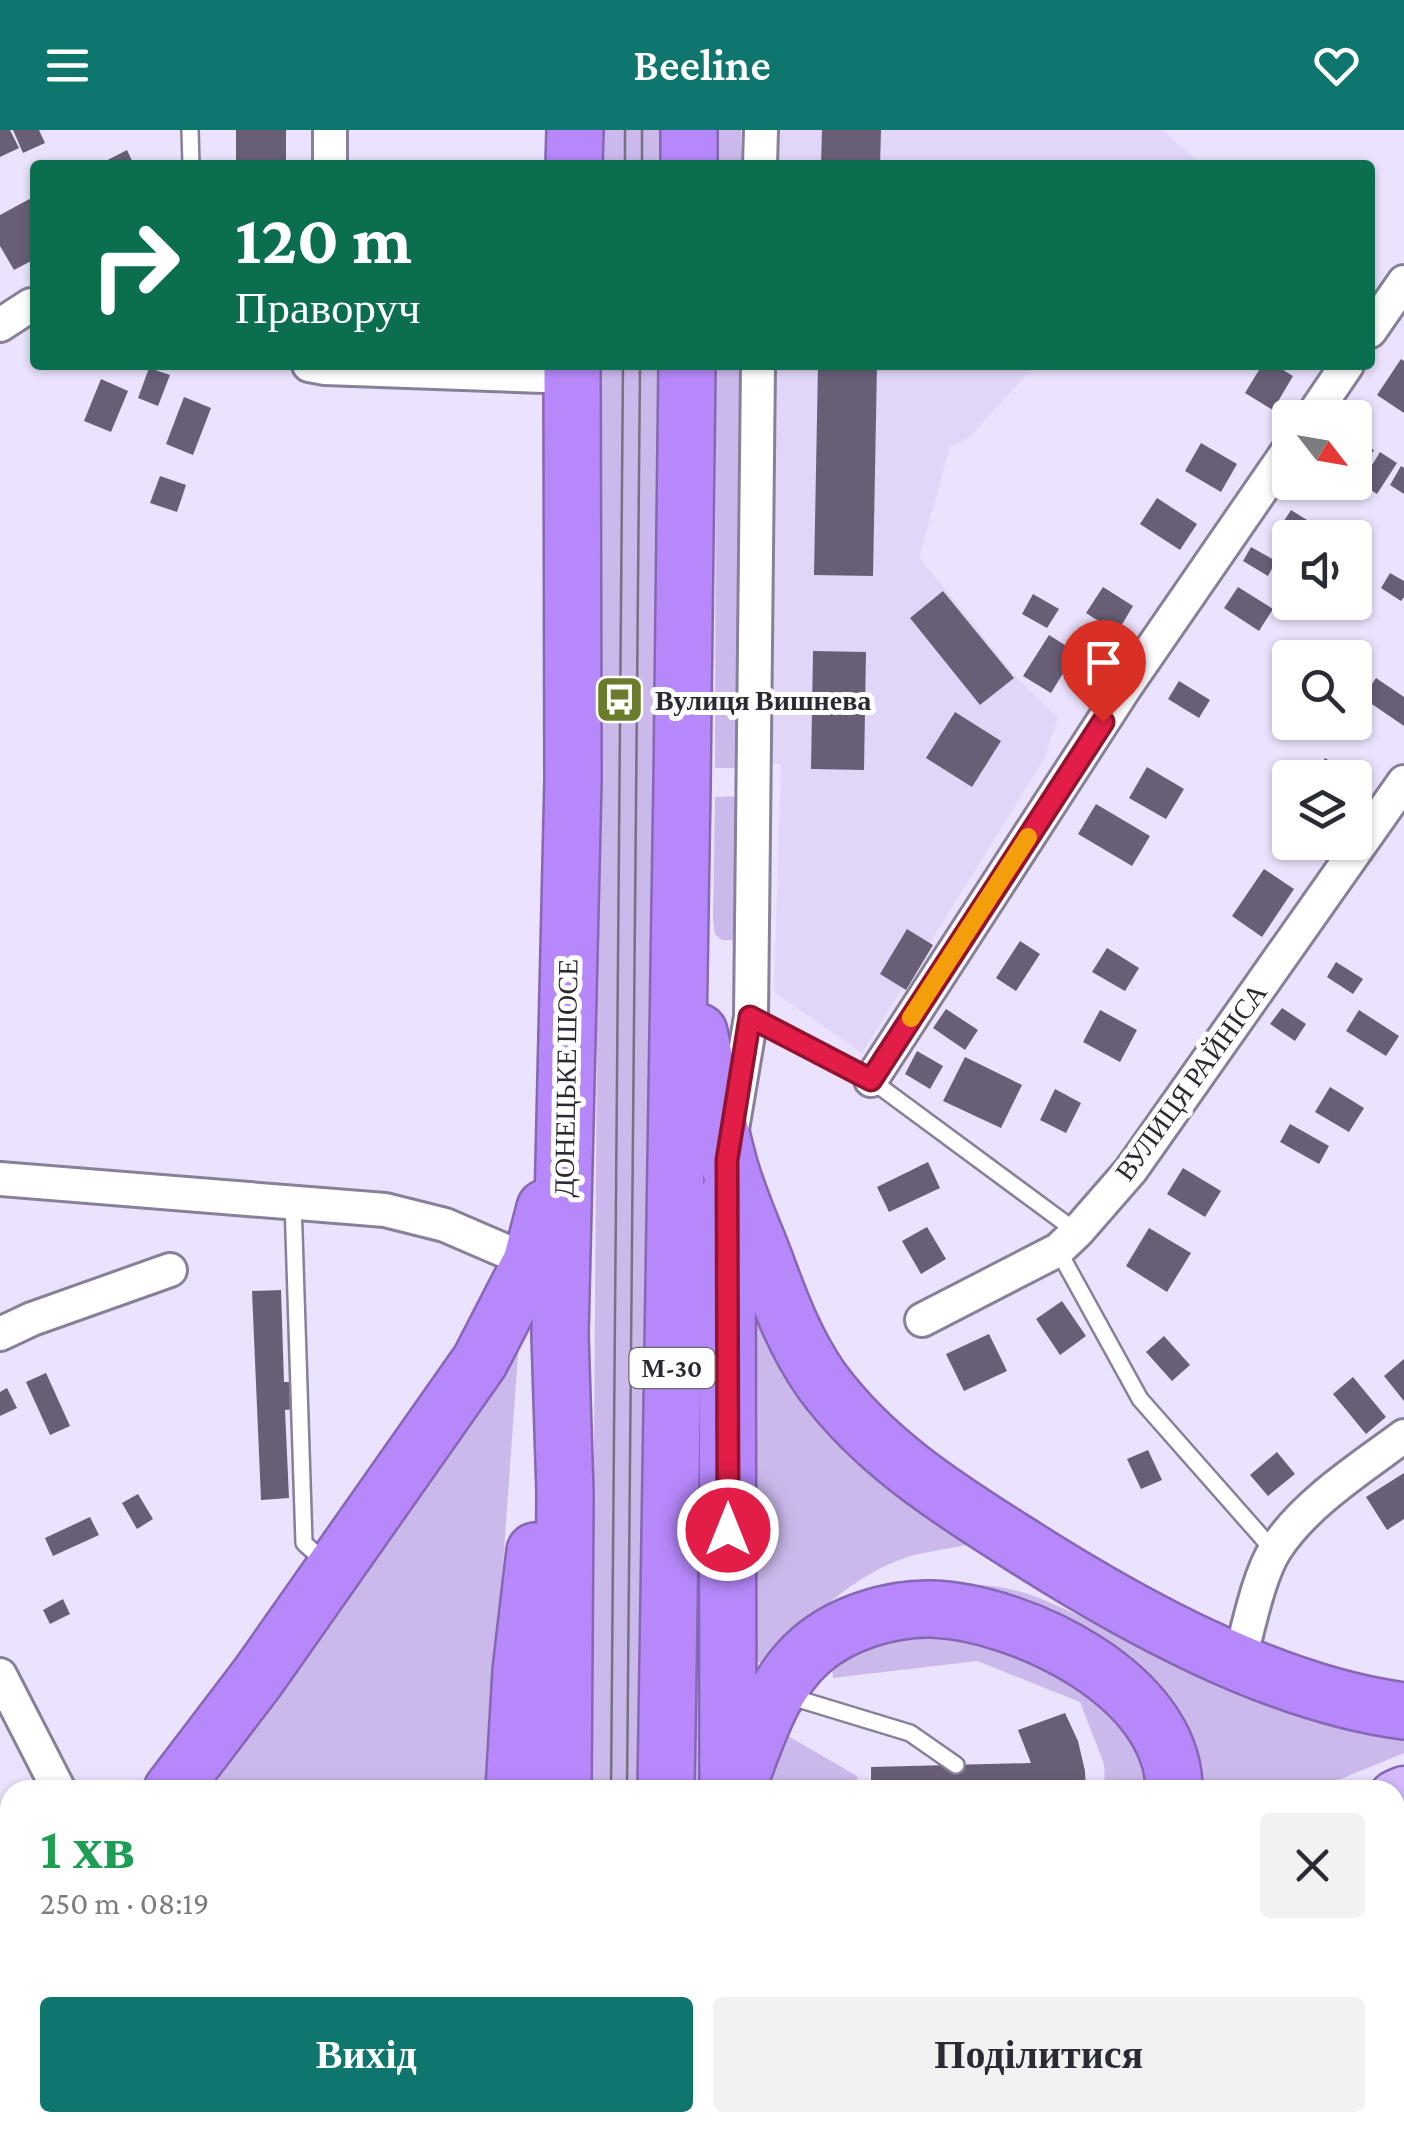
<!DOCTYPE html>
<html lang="uk">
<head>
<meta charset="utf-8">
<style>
	body { margin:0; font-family:"Crimson Pro",serif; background:#f2f2f3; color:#2b2b33; height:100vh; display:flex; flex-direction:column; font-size:38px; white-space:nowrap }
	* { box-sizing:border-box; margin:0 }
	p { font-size:32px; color:#7c7c81 }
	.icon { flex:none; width:55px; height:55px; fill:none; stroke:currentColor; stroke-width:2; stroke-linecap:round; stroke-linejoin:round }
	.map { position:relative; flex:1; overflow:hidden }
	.drawer { position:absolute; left:0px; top:1650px; width:1405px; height:352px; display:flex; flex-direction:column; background:#fff; border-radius:30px 30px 0 0; box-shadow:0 2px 8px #0004 }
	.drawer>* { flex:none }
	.hud { position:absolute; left:30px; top:30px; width:1345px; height:210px; border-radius:10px; box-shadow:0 2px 8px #0004; background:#0b6e4f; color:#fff; overflow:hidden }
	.needle { width:65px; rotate:121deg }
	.controls { position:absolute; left:1272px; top:270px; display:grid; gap:20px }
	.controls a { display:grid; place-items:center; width:100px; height:100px; border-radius:10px; background:#fff; box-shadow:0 2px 8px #0004; font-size:50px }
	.pin { position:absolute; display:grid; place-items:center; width:85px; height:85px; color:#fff; margin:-102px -42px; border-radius:50% 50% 50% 0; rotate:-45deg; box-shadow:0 0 10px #0007 }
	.pin .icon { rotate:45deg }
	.me { position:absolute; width:110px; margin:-55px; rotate:0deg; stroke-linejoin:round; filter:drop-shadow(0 0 8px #0008) }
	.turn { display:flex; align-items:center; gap:35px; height:210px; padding:0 40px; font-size:45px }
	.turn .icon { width:130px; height:130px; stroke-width:2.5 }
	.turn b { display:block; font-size:70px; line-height:85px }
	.round { display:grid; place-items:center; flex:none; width:105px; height:105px; border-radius:10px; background:#f2f2f3 }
	.head { display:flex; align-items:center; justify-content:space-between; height:170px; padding:0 40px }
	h1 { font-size:60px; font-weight:600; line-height:75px; color:#1e9e55 }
	.action { display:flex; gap:20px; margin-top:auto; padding:20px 40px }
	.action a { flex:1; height:115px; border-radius:10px; background:#0f766e; color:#fff; font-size:40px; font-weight:600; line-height:115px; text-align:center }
	.action a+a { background:#f2f2f3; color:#2b2b33 }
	header { display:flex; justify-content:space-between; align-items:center; height:130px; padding:0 40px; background:#0f766e; color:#fff; font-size:45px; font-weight:600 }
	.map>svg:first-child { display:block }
	.built { fill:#e2d6f8 }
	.green { fill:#cbb9ec }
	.building { fill:#685f77 }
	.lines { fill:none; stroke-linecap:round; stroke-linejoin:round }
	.lane-casing { stroke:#888098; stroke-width:20 }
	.street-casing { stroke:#888098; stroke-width:38 }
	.primary-casing { stroke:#8667b4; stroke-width:55 }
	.highway-casing { stroke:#8667b4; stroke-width:60 }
	.lane { stroke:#fff; stroke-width:15 }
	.street { stroke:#fff; stroke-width:32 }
	.primary { stroke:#d3b8fc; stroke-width:50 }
	.highway { stroke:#b688fa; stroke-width:55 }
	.tram { stroke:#777182; stroke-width:2.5 }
	.primary-bridge-casing { stroke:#8667b4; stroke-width:55; stroke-linecap:butt }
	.primary-bridge { stroke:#d3b8fc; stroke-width:50 }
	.route-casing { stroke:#92132f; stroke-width:25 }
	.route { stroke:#e11d48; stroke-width:18 }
	.slow { stroke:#f59e0b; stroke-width:18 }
	.labels { text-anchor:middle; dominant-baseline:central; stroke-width:10; stroke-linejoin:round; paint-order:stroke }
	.shield { fill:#fff; stroke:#6b6970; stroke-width:2.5 }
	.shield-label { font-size:25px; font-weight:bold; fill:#2c2933 }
	.poi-label { font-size:28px; font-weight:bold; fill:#2c2933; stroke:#fff; text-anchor:start }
	.street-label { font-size:28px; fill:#2c2933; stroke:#fff }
</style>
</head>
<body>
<header><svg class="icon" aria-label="menu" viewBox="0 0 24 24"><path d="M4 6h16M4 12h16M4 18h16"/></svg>Beeline<svg class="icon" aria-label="heart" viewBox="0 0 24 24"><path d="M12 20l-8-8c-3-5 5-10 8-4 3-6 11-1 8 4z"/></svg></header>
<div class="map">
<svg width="1404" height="2002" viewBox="0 0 1404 2002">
	<rect width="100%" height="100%" fill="#ebe2fd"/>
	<g class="built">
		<polygon points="765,0 1161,0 1203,35 765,35"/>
		<polygon points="763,235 1035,235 969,308 950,317 919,427 1014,545 1058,588 1044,629 862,923 774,862 781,634 761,634"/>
	</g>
	<g class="green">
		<rect x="604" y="0" width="59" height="35"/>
		<rect x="717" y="0" width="24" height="35"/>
		<polygon points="602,235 662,235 654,1660 589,1660 593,1443"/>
		<polygon points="716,235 740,235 739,638 715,638"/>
		<polygon points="738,666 738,802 732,810 722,810 715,804 713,790 715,667"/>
		<path d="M753 1163 967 1411 966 1415C948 1419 929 1421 911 1426 853 1443 807 1492 765 1533L758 1532 752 1528Z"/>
		<polygon points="520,1196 487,1660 192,1660"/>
		<path d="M981 1455C1037 1458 1075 1488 1126 1506 1218 1538 1311 1568 1404 1599V1623L1314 1660H1189L1188 1640 963 1457Z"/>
		<polygon points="900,1495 1026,1523 1112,1577 1158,1660 1105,1660 1104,1634 1080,1572 977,1531 833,1548 831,1528"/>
		<polygon points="702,1504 712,1660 691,1660 694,1508"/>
		<polygon points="776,1599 857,1646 860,1660 763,1660"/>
		<polygon points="10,1917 10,1992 26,1993 28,2002 0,2002 0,1932"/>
		<polygon points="469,1992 469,2002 73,2002 71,1993"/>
	</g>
	<g class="building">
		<polygon points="0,0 10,0 19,18 0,27"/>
		<polygon points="13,0 39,0 45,13 23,23"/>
		<rect x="236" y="0" width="50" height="35"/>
		<polygon points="822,0 881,0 880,35 821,35"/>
		<polygon points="127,20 134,35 98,35"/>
		<polygon points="35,66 35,129 14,140 0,116 0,85"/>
		<polygon points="1401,229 1404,231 1404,283 1377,265"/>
		<polygon points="818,235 877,235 873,446 814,445"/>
		<polygon points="1262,235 1275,235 1293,246 1273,280 1245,263"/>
		<polygon points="149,238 170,245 158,276 138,268"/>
		<polygon points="101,249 128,261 111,302 84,291"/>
		<polygon points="184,267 211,278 193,325 166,314"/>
		<polygon points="1355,309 1374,320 1355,349"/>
		<polygon points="1201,313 1237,334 1221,362 1185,341"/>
		<polygon points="1380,322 1397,333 1377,364 1361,353"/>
		<polygon points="1401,336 1404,338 1404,364 1390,355"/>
		<polygon points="160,346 186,355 177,382 150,373"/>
		<polygon points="1157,368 1197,394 1180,420 1140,394"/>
		<polygon points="1291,380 1323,400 1319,408 1290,408 1290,415 1275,405"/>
		<polygon points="1251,417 1276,431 1268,446 1243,431"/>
		<polygon points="1390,443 1404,451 1404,467 1401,471 1381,458"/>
		<polygon points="1103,457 1133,476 1117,503 1086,483"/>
		<polygon points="1238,457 1273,479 1259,501 1224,478"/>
		<polygon points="943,461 1014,548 980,575 910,488"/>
		<polygon points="1033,464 1059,479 1047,498 1022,484"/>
		<polygon points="1049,505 1076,522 1051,563 1023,546"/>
		<polygon points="1332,514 1352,528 1323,528"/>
		<polygon points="813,521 866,522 864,640 811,639"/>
		<polygon points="1376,548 1404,567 1404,596 1363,568"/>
		<polygon points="1179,551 1210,570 1199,588 1168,569"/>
		<polygon points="955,582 1001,611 972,657 926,628"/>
		<polygon points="1325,628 1361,651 1355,661 1355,648 1313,648"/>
		<polygon points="1147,637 1184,659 1166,689 1129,668"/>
		<polygon points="1096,674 1150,706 1132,736 1078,704"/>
		<polygon points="1264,739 1294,759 1262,807 1232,786"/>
		<polygon points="907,799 933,815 906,860 880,844"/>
		<polygon points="1020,811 1040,824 1016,861 996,848"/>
		<polygon points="1107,818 1139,838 1125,861 1092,842"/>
		<polygon points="1336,832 1363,849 1353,864 1327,847"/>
		<polygon points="1282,878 1306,894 1295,911 1270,894"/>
		<polygon points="946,879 978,900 965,920 933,898"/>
		<polygon points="1100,880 1137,900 1120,932 1083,912"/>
		<polygon points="1359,880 1399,906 1386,926 1346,901"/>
		<polygon points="917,921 943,936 930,959 905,944"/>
		<polygon points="965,927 1022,955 1001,998 943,971"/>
		<polygon points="1330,957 1364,978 1349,1002 1315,982"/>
		<polygon points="1055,959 1081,973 1066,1003 1040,990"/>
		<polygon points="1290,994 1329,1016 1319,1034 1280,1012"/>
		<polygon points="928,1032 940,1058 889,1082 877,1057"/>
		<polygon points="1183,1038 1221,1061 1205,1087 1167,1064"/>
		<polygon points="927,1097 946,1129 921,1144 902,1111"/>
		<polygon points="1149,1098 1191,1123 1167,1162 1126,1136"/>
		<polygon points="281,1160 284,1252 293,1252 295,1279 285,1280 289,1368 261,1370 252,1161"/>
		<polygon points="1062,1171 1086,1206 1060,1225 1036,1189"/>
		<polygon points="989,1204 1007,1241 964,1261 946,1224"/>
		<polygon points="1164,1206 1190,1235 1172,1251 1146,1222"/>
		<polygon points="1404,1229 1404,1271 1384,1246"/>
		<polygon points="46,1243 70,1296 50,1305 26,1252"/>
		<polygon points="1353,1247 1386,1287 1366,1304 1333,1264"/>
		<polygon points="7,1258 17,1278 0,1286 0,1262"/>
		<polygon points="1148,1320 1162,1350 1141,1359 1127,1329"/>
		<polygon points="1277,1322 1295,1344 1268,1366 1250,1345"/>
		<polygon points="1404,1343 1404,1389 1387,1400 1366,1367"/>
		<polygon points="138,1364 153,1389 137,1399 122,1373"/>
		<polygon points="90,1387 99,1405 53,1426 45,1408"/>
		<polygon points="63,1469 70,1484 50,1494 43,1480"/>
		<polygon points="1065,1583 1078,1611 1085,1641 1086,1660 871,1660 871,1637 1031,1633 1018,1600"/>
		<polygon points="1398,1966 1404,1976 1404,1998 1398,2002 1390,2002 1384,1992 1395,1992 1395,1968"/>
		<polygon points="1352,1992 1381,1992 1387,2002 1343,2002 1341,2000"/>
	</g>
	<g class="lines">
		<defs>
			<g id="lane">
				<polyline points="190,0 191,35"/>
				<polyline points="751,887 871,950 1077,1102"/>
				<polyline points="293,1072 304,1413 326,1433"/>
				<polyline points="1058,1120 1140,1269 1274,1421"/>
				<polyline points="785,1565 910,1603 956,1635"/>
			</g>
			<g id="street">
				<polyline points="330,35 330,0"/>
				<polyline points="760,35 761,0"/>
				<polyline points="0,195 31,175 35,176"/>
				<polyline points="1370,201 1404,152"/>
				<polyline points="309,235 325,238 572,247"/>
				<polyline points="1311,288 1347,235"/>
				<polyline points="871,950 1124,559 1290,318"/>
				<polyline points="732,999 751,887 758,235"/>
				<polyline points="0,1049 385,1080 445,1095 531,1132"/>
				<polyline points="922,1190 1058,1120 1077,1102 1131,1040 1404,652"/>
				<polyline points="0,1204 32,1189 170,1140"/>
				<path d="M1239 1532C1248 1500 1258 1447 1275 1420 1304 1374 1361 1338 1404 1306"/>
				<polyline points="0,1545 59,1660"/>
			</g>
			<polyline id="primary" points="1395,1666 1404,1662"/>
			<g id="highway">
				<polyline points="574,35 575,0"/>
				<polyline points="689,35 689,0"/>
				<path d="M699 902C708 944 716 986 727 1027 736 1064 753 1099 766 1134 781 1175 796 1214 821 1250 873 1321 945 1367 1018 1413 1129 1484 1273 1564 1404 1581"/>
				<polyline points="727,1068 728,1660"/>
				<path d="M739 1653C757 1606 772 1554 811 1520 842 1493 891 1478 932 1479 1021 1482 1175 1556 1174 1660"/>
				<polyline points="172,1660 258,1547 480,1231 531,1132 545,1078"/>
				<polyline points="514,1660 521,1541 535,1421"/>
				<polyline points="563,1660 565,1363 560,1205 573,650 572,235"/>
				<polyline points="666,1660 682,654 687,235"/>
				<polyline points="0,1902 10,1887"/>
				<polyline points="49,1992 51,2002"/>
				<polyline points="504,1992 504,2002"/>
				<polyline points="560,2002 560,1992"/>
				<polyline points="724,2002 724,1992"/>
			</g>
		</defs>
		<use href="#lane" class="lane-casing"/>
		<use href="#street" class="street-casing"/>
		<use href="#primary" class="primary-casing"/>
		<use href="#highway" class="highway-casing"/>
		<use href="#lane" class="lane"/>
		<use href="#street" class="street"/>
		<use href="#primary" class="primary"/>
		<use href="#highway" class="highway"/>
		<g class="tram">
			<polyline points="625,35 625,0"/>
			<polyline points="642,35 642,0"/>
			<polyline points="611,1660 623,235"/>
			<polyline points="627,1660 640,235"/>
			<polyline points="608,2002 609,1992"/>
			<polyline points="625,2002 625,1992"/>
		</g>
		<defs>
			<polyline id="primary-bridge" points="617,2002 642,1992"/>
		</defs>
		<use href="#primary-bridge" class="primary-bridge-casing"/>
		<use href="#primary-bridge" class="primary-bridge"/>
	</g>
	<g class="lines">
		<defs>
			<polyline id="route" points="728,1400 727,1030 750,887 871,950 1103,592"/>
		</defs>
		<use href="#route" class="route-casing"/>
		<use href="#route" class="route"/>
		<polyline class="slow" points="911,888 1028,707"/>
	</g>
	<defs>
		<symbol id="bus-square" viewBox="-11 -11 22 22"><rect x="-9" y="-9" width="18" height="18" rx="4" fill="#6b7d2d" stroke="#fff"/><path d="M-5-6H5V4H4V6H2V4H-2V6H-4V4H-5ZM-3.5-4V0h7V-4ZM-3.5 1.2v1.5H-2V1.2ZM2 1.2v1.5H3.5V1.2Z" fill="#fff"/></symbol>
	</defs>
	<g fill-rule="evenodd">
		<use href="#bus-square" x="592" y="542" width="55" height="55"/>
	</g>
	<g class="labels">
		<rect class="shield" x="629.5" y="1218" width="85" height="40" rx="8"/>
		<g class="shield-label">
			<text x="672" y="1238">М-30</text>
		</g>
		<g class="poi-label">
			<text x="655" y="570">Вулиця Вишнева</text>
		</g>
		<g class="street-label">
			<text transform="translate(566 948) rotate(-89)">ДОНЕЦЬКЕ ШОСЕ</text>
			<text transform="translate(1191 952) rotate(-54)">ВУЛИЦЯ РАЙНІСА</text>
		</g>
	</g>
</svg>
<div class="controls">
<a><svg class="needle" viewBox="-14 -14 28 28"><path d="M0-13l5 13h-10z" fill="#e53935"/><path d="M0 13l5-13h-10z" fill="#7c7c81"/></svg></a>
<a><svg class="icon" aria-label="sound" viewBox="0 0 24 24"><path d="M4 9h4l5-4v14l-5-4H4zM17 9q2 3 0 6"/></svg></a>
<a><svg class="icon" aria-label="search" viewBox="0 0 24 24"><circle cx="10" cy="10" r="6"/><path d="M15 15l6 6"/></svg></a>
<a><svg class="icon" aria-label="layers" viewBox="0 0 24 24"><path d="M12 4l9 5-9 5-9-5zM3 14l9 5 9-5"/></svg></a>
</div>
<div class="pin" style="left:1103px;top:592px;background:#d93025"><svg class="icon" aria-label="arrive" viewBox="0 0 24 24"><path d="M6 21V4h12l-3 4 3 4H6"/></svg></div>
<svg class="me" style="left:728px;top:1400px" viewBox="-20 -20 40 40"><circle r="17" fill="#e11d48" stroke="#fff" stroke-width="3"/><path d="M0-11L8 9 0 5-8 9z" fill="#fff"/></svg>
<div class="hud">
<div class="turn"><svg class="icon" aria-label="right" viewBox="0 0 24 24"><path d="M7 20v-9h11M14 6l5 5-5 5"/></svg><div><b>120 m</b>Праворуч</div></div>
</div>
<section class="drawer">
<div class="head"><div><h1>1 хв</h1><p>250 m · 08:19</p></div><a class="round"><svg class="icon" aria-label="close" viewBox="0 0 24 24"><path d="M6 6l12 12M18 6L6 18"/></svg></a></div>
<div class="action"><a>Вихід</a><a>Поділитися</a></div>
</section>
</div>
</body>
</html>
